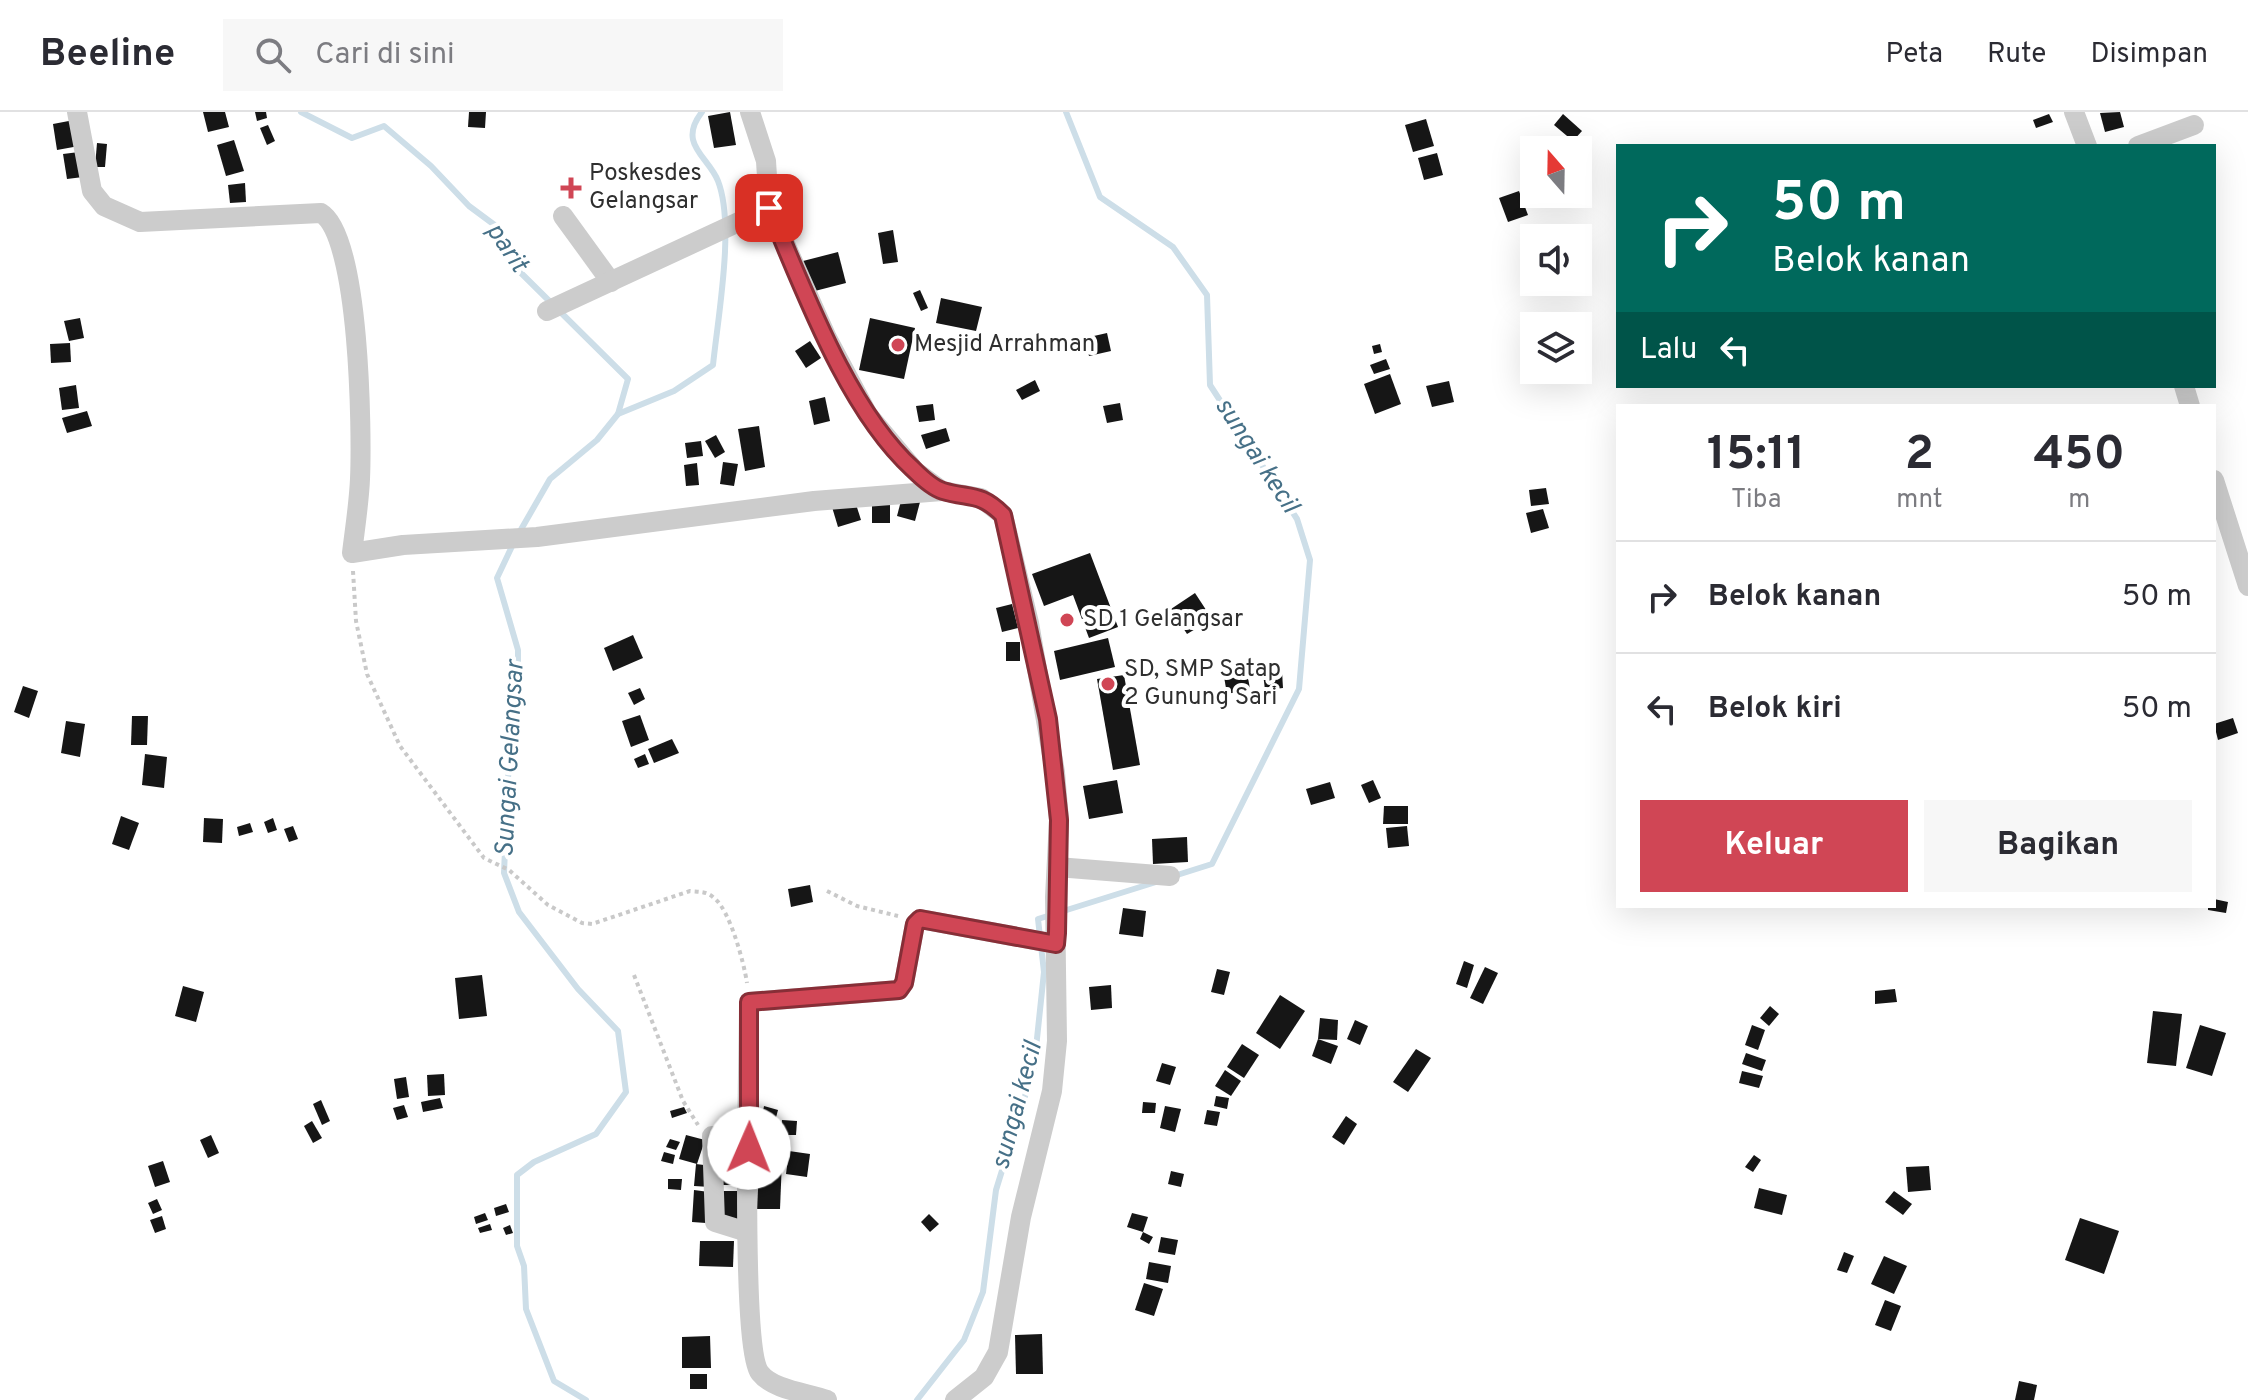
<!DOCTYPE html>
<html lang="id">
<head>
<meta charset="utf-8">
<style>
	body { margin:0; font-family:Overpass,sans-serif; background:#f7f7f7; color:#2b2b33; height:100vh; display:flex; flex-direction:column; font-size:30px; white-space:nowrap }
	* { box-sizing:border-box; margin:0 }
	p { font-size:26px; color:#7c7c81 }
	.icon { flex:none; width:44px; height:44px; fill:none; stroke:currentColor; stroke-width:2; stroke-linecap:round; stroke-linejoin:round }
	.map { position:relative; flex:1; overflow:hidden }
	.side { position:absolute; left:1616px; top:292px; width:600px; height:504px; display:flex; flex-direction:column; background:#fff; border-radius:0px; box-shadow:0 8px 32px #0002 }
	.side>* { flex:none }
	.guide { position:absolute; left:1616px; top:32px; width:600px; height:244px; border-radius:0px; box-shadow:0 8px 32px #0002; background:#00695c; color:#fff; overflow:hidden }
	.needle { width:52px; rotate:340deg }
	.fabs { position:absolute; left:1520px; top:24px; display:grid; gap:16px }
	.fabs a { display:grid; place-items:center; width:72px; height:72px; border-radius:0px; background:#fff; box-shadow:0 8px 32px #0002; font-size:40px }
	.pin { position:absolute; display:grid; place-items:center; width:68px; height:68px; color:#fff; margin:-34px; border-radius:16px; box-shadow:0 4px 12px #0006 }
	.me { position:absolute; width:88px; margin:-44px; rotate:1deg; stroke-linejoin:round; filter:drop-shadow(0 0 6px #0008) }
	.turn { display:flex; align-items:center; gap:28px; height:168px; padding:0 24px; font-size:36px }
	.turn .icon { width:104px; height:104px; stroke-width:2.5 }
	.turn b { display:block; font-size:56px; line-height:68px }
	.then { display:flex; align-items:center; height:76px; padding:0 24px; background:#0003; gap:16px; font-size:30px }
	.eta { display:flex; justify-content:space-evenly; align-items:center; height:136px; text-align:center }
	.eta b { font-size:48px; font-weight:700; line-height:56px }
	.primary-button { display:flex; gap:16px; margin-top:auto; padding:16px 24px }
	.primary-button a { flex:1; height:92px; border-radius:0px; background:#d04655; color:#fff; font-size:32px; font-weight:700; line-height:92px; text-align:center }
	.primary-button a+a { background:#f7f7f7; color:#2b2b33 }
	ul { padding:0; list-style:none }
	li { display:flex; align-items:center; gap:24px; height:112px; padding:0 24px; border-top:2px solid #e1e1e2 }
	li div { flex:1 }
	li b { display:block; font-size:30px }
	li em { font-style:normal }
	header { display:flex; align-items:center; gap:48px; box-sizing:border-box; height:112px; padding:0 40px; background:#fff; border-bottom:2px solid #e1e1e2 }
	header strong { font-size:38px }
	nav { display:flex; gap:44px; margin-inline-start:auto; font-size:28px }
	.search { width:560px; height:72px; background:#f7f7f7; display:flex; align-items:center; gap:20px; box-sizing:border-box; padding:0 28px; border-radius:0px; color:#7c7c81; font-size:30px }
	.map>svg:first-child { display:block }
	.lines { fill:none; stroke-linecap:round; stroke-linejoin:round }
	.stream { stroke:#cddee8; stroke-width:6 }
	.building { fill:#161616 }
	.path { stroke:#c9c9c9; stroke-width:4; stroke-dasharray:4 4; stroke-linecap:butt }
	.street { stroke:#ccc; stroke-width:20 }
	.route-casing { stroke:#872e37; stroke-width:20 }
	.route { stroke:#d04655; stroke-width:14 }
	.poi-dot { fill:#d04655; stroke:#fff; stroke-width:3 }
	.labels { text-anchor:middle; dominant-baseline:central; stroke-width:8; stroke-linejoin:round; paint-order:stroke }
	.poi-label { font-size:24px; fill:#2f2f2f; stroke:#fff; text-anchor:start }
	.water-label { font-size:26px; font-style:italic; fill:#467087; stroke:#fff }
</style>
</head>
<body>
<header>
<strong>Beeline</strong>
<div class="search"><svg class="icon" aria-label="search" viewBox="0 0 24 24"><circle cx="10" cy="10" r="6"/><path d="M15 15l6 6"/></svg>Cari di sini</div>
<nav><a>Peta</a><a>Rute</a><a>Disimpan</a></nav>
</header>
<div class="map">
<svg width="2248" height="1288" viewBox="0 0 2248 1288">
	<rect width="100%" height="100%" fill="#fff"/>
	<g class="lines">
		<g class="stream">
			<polyline points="301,0 352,26 384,14 431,54 469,94 500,117 519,159 628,267 618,302"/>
			<polyline points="1066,0 1100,85 1173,135 1207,183 1210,273 1297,407 1310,448 1299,577 1212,752 1174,764"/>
			<path d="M519 421 550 367 597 328 618 302 674 279 713 253C718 204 735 113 718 69 708 44 677 32 702 0"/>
			<polyline points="514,430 497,466 518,538 518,584 510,620 504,761 519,800 578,877 618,919 626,980 596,1022 534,1050 517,1063 517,1134 524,1154 526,1197 554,1269 586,1288"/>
			<polyline points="917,1288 964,1228 983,1180 996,1078 1034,955 1044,860 1038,807 1156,770"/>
		</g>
	</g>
	<g class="building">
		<polygon points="203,0 225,0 229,15 208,20"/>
		<polygon points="255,0 266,0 267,6 257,9"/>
		<polygon points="469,0 486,0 485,16 468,15"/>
		<polygon points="730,0 736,33 714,36 708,4"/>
		<polygon points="2120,0 2124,15 2105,20 2100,1"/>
		<polygon points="1563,2 1582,19 1573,29 1554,13"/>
		<polygon points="2049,2 2053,10 2036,16 2033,8"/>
		<polygon points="1426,7 1434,34 1413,40 1405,13"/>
		<polygon points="74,8 79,34 57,38 53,12"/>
		<polygon points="268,13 275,29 267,33 260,16"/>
		<polygon points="234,28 244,59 226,64 217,33"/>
		<polygon points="97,31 107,32 105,55 95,55"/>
		<polygon points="79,40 83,65 67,67 63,42"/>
		<polygon points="1437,41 1443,63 1424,68 1418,46"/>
		<polygon points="245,71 246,90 230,91 228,73"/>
		<polygon points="1519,79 1528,103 1508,110 1499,86"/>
		<polygon points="893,118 898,150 883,152 878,121"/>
		<polygon points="838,140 846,171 811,180 803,149"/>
		<polygon points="920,178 928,196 921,199 913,181"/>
		<polygon points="941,186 982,195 976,219 936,211"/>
		<polygon points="80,206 84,226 69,229 64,209"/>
		<polygon points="870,206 915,216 904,267 859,258"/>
		<polygon points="1107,221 1111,239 1089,244 1085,226"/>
		<polygon points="810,229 821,246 806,256 795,239"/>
		<polygon points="70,231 71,250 51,251 50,232"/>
		<polygon points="1380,232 1382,240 1374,242 1372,234"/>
		<polygon points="1386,247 1390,257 1374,262 1370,253"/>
		<polygon points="1390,262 1401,292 1375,302 1364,272"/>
		<polygon points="1035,268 1040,279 1022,288 1016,278"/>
		<polygon points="1449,269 1454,290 1432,295 1426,274"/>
		<polygon points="76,273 79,296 62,298 59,276"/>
		<polygon points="825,285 830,309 814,313 809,289"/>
		<polygon points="1120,291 1123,308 1107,311 1103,294"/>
		<polygon points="933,292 935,308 919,310 916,294"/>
		<polygon points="87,299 92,314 67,321 62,306"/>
		<polygon points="759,314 765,355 745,359 738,317"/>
		<polygon points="946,316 950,329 926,337 921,323"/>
		<polygon points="716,323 725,340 715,346 705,329"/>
		<polygon points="701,329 703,344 687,346 685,331"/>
		<polygon points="723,350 738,352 734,374 720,372"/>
		<polygon points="697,351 699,373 686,374 684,353"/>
		<polygon points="1546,376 1549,392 1531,394 1529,378"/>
		<polygon points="902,385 920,390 915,409 897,404"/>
		<polygon points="855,389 861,408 838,415 832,395"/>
		<polygon points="890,391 890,411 872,411 872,392"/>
		<polygon points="1543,397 1549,416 1531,421 1526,401"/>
		<polygon points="1090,441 1118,515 1089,526 1073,483 1044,494 1032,462"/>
		<polygon points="1195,481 1212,507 1187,522 1171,497"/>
		<polygon points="1012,492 1018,516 1002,520 996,496"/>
		<polygon points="633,523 643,546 613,559 604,536"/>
		<polygon points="1108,526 1115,555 1060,568 1054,539"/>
		<rect x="1006" y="530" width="14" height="19"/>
		<polygon points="1245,549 1250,577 1227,582 1222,553"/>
		<polygon points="1282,559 1283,576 1265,578 1263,561"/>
		<polygon points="1124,563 1140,653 1113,658 1097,567"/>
		<polygon points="23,574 38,579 29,606 14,600"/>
		<polygon points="640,576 645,587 634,593 628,581"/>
		<polygon points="640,603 649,628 631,635 622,609"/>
		<polygon points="132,604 148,604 147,633 131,633"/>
		<polygon points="2233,606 2238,621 2218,628 2214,612"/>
		<polygon points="66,609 85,612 80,645 61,641"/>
		<polygon points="672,627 679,641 654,651 648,637"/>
		<polygon points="145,642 167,645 164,676 142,673"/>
		<polygon points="645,642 649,652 638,656 634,647"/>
		<polygon points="1117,668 1123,701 1089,707 1083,674"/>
		<polygon points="1373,668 1381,686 1369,691 1361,673"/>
		<polygon points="1330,670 1335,686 1311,693 1306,677"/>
		<polygon points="1384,694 1408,694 1408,712 1383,712"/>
		<polygon points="121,704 139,711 129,738 112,732"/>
		<polygon points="204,706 223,707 222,731 203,730"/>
		<polygon points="273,706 277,718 268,721 264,710"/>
		<polygon points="250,711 253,720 239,724 237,715"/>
		<polygon points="293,714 298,727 289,730 284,717"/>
		<polygon points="1407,714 1409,734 1388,736 1386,716"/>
		<polygon points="1187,725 1188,750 1153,752 1152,727"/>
		<polygon points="810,773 813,790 791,795 788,777"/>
		<polygon points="2214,787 2228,790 2226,801 2208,798 2208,794 2214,794"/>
		<polygon points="1123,796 1146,799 1143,825 1119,822"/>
		<polygon points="1464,849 1474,853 1467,876 1456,872"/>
		<polygon points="1485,855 1498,861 1483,892 1470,886"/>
		<polygon points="1217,857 1230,860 1224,883 1211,880"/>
		<polygon points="482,863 487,904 459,907 455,866"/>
		<polygon points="1111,873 1112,896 1091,898 1089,875"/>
		<polygon points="183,874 204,880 196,910 175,904"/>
		<polygon points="1895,877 1897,890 1875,892 1875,879"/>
		<polygon points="1280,883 1305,899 1280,937 1256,921"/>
		<polygon points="1770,894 1779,902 1769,914 1760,906"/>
		<polygon points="2153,899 2182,902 2176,954 2147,951"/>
		<polygon points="1320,906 1338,908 1337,928 1318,927"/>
		<polygon points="1355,908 1368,914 1360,933 1347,927"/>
		<polygon points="1752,913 1765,918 1758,938 1745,933"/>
		<polygon points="2200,913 2226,921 2212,964 2186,956"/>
		<polygon points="1318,927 1338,934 1331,952 1312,944"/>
		<polygon points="1242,932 1259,943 1244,966 1227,955"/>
		<polygon points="1416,937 1431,946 1408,980 1393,970"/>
		<polygon points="1746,941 1766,948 1762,959 1742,952"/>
		<polygon points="1162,951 1176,955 1170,973 1156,969"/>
		<polygon points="1225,958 1241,969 1231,984 1215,974"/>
		<polygon points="1742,959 1763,964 1759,976 1739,971"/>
		<polygon points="444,962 445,983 428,984 427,963"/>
		<polygon points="406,965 409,985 397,987 394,967"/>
		<polygon points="1216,984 1229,986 1227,997 1214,994"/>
		<polygon points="440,986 443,996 423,1000 421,990"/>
		<polygon points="321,988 330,1009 322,1013 313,992"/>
		<polygon points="1143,990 1156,991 1155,1001 1142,1001"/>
		<polygon points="404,993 408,1005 397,1008 393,996"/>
		<polygon points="764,994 778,998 774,1013 761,1009"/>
		<polygon points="1165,994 1181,997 1175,1020 1160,1016"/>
		<polygon points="684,995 687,1001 672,1006 670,999"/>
		<polygon points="1207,998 1220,1000 1217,1014 1204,1012"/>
		<polygon points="1346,1004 1357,1012 1344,1033 1332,1025"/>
		<polygon points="782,1008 797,1009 796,1023 781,1023"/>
		<polygon points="312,1009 322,1026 313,1031 304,1014"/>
		<polygon points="211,1023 219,1041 208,1046 200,1028"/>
		<polygon points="686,1023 705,1028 697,1052 679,1047"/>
		<polygon points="670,1027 680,1030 676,1038 666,1035"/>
		<polygon points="718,1028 740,1029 739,1050 717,1050"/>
		<polygon points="789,1039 810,1042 807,1065 786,1062"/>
		<polygon points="664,1040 675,1043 673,1052 661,1049"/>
		<polygon points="1754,1043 1761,1048 1753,1060 1745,1055"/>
		<polygon points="759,1047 782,1048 780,1097 757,1097"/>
		<polygon points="163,1049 170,1070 155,1075 148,1054"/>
		<polygon points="696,1052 712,1054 710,1075 694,1074"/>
		<polygon points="1929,1054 1931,1078 1908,1080 1906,1055"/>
		<polygon points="718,1056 734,1056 733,1073 718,1073"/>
		<polygon points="1171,1059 1184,1062 1181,1075 1168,1072"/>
		<polygon points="668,1067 682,1067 681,1078 668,1077"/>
		<polygon points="1759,1076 1787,1083 1782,1103 1754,1096"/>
		<polygon points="694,1078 709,1080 706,1111 692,1110"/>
		<polygon points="723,1079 744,1079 743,1110 722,1109"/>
		<polygon points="1894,1079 1912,1092 1903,1103 1885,1090"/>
		<polygon points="157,1087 162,1098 153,1102 148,1091"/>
		<polygon points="506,1092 509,1100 496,1104 494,1096"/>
		<polygon points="485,1101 488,1108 476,1112 474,1105"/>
		<polygon points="1132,1101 1148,1105 1143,1120 1153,1125 1149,1132 1140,1127 1143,1120 1127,1115"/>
		<polygon points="929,1102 939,1112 930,1120 921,1110"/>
		<polygon points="162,1104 166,1117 155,1121 150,1108"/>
		<polygon points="2080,1106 2119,1119 2104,1162 2065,1148"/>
		<polygon points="490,1112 492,1118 480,1121 478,1116"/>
		<polygon points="510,1113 513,1121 506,1123 503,1116"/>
		<polygon points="1161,1125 1178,1128 1175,1143 1158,1140"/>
		<polygon points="700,1129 734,1129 733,1155 699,1154"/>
		<polygon points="1844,1140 1854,1144 1847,1161 1837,1158"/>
		<polygon points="1884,1144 1907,1154 1894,1182 1871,1172"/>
		<polygon points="1149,1150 1171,1154 1168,1171 1146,1167"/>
		<polygon points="1144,1171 1163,1177 1154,1204 1135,1198"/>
		<polygon points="1885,1188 1901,1194 1891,1219 1875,1213"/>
		<polygon points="1042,1222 1043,1262 1016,1262 1015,1223"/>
		<polygon points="710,1224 711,1256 682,1256 682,1225"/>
		<rect x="690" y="1262" width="17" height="15"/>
		<polygon points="2019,1269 2037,1273 2034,1288 2015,1288"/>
	</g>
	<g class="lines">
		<g class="path">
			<path d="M353 459 356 509 367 562 400 634 484 746 509 758 548 793 582 811 592 812 690 779C699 780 707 779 714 786 730 798 744 851 747 871"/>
			<polyline points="827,779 857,794 898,804"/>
			<polyline points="634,863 683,989 698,1013"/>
		</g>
		<g class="street">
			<path d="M77 0 92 79 104 94 140 110 321 101C360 124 362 321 360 367 359 391 355 416 352 441L403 433 537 425 814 389 942 379"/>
			<polyline points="750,0 766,49 769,96 827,226 868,303 915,359 942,379 981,386 1003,403 1029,511 1055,660 1059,708 1055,785 1057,929 1052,979 1021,1105 998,1240 984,1265 955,1288"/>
			<polyline points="2074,0 2087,34"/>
			<polyline points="2138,34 2194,13"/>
			<polyline points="563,104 611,170"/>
			<polyline points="547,199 769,96"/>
			<polyline points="2184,274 2190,294"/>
			<polyline points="2214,368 2248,474"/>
			<polyline points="1057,755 1170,764"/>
			<polyline points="712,1024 715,1110 747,1120"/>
			<path d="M827 1288C808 1281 773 1278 760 1261 740 1236 749 943 749 890L899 878 904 871 915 812 920 807 1056 832"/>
		</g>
	</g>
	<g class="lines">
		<defs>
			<path id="route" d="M749 1036V890L899 878 904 871 915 812 920 807 1056 832 1057 821 1059 708 1048 607 1003 403C980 380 970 387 943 379 933 376 920 364 913 357 847 297 804 178 769 96"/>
		</defs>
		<use href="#route" class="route-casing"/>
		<use href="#route" class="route"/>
	</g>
	<g class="poi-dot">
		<path d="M567 64h8v8h8v8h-8v8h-8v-8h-8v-8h8z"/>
		<circle cx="898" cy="233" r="8"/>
		<circle cx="1067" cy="508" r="8"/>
		<circle cx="1108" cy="572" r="8"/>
	</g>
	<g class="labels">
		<g class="poi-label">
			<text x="589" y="62">Poskesdes<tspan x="589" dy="28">Gelangsar</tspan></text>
			<text x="914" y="233">Mesjid Arrahman</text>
			<text x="1083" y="508">SD 1 Gelangsar</text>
			<text x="1124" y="558">SD, SMP Satap<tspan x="1124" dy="28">2 Gunung Sari</tspan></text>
		</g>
		<g class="water-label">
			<text transform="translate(506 136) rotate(56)">parit</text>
			<text transform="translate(1256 344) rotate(57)">sungai kecil</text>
			<text transform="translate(511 647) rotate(-87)">Sungai Gelangsar</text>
			<text transform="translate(1018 994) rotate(-75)">sungai kecil</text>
		</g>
	</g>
</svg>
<div class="fabs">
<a><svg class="needle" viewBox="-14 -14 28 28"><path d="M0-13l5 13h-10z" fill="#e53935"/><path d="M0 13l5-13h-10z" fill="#7c7c81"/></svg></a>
<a><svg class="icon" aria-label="sound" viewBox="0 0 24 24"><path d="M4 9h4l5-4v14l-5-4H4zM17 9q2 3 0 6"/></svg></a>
<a><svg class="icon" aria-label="layers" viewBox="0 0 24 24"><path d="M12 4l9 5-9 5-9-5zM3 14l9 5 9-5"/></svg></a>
</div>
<div class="pin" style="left:769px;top:96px;background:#d93025"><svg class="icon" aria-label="arrive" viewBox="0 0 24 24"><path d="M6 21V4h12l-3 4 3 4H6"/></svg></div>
<svg class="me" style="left:749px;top:1036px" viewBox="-20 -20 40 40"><circle r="19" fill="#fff"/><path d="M0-13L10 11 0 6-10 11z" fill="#d04655"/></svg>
<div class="guide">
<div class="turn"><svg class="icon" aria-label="right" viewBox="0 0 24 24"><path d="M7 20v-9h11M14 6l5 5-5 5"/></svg><div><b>50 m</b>Belok kanan</div></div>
<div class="then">Lalu<svg class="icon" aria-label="left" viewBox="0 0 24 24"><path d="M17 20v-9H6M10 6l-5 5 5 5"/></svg></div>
</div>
<section class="side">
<div class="eta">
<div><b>15:11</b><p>Tiba</p></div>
<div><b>2</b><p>mnt</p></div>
<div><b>450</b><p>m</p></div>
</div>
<ul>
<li><svg class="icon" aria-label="right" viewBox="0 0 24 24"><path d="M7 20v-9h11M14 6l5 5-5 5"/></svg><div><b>Belok kanan</b></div><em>50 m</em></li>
<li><svg class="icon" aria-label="left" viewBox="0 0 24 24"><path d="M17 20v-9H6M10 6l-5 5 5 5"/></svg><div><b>Belok kiri</b></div><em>50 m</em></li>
</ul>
<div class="primary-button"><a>Keluar</a><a>Bagikan</a></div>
</section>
</div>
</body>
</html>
